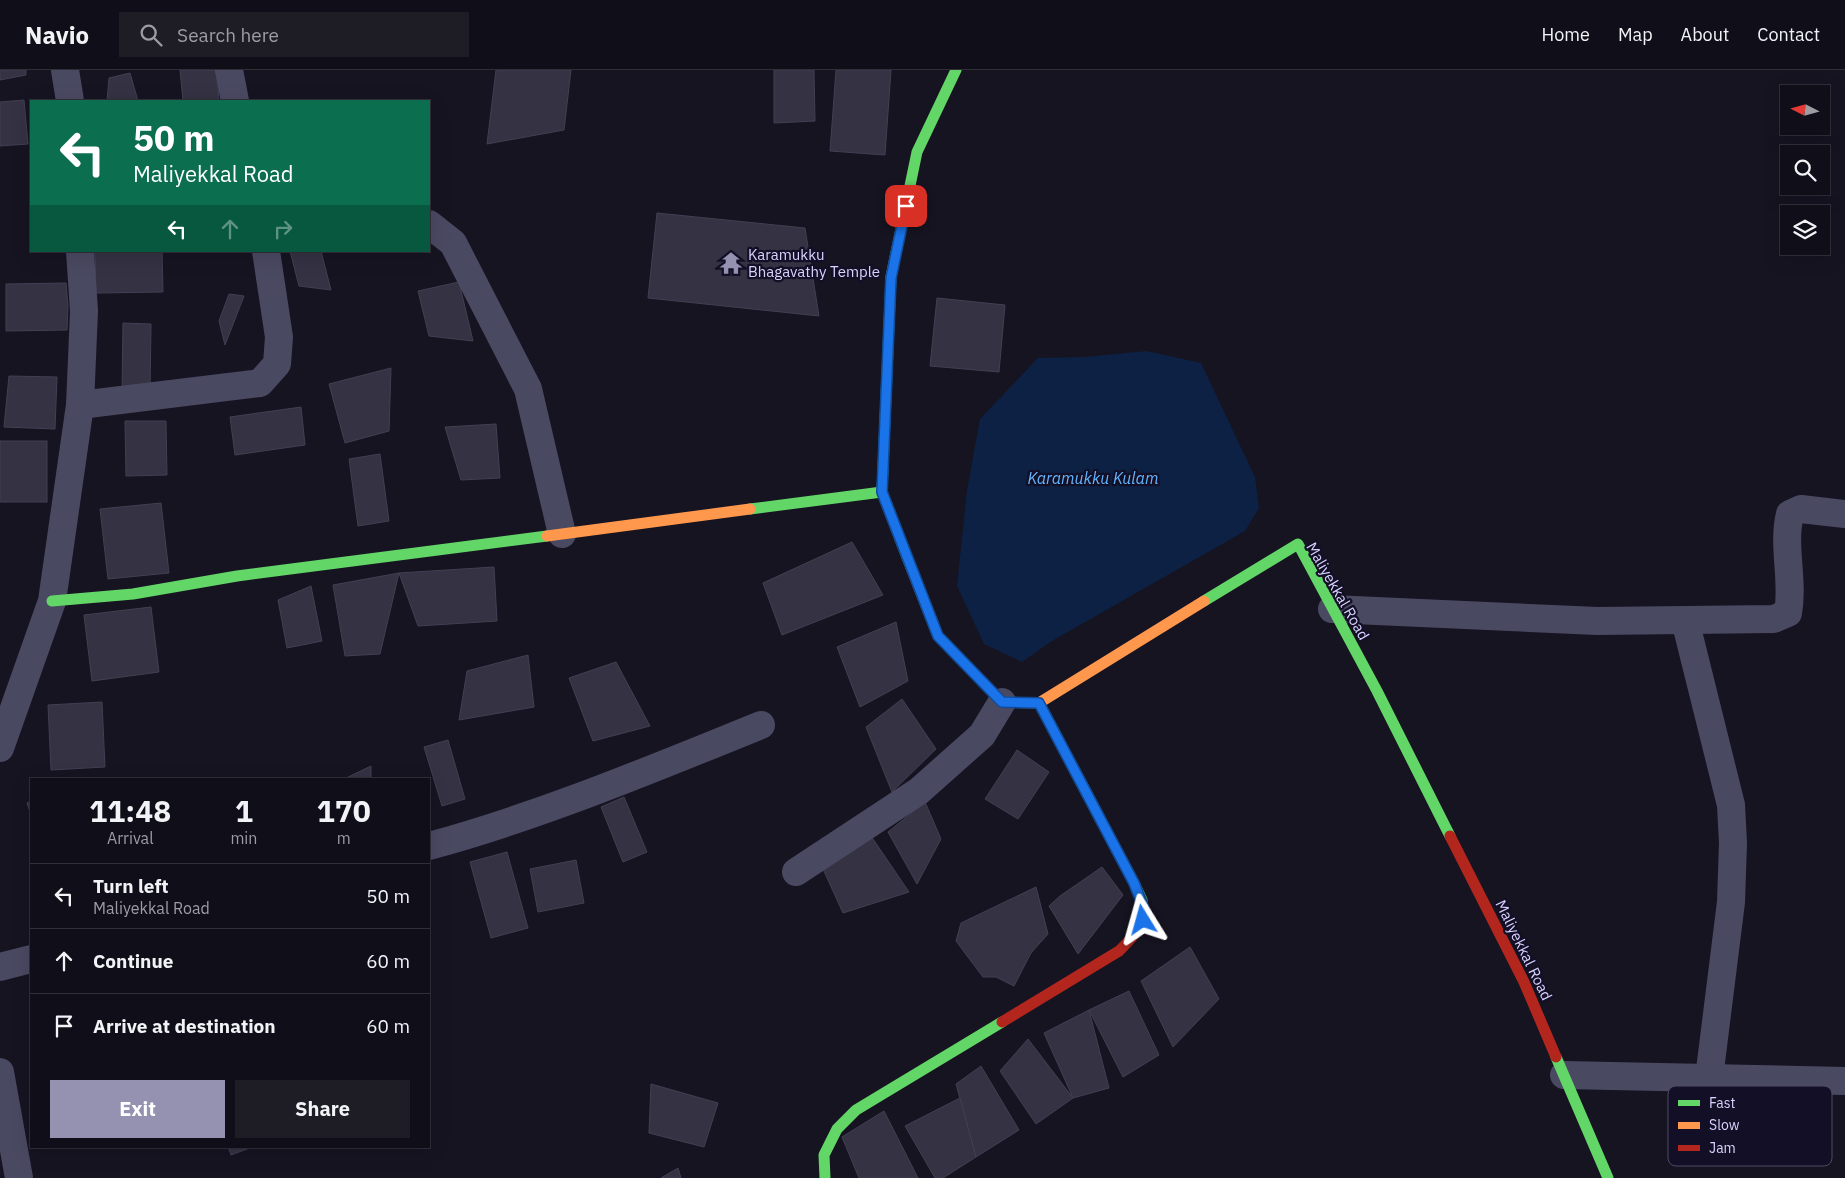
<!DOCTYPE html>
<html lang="en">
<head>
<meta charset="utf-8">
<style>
	body { margin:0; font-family:"IBM Plex Sans",sans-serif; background:#1e1d26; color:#f1f3f6; height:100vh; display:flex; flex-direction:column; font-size:19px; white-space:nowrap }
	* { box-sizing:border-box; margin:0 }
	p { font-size:16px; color:#9c9ca2 }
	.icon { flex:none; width:28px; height:28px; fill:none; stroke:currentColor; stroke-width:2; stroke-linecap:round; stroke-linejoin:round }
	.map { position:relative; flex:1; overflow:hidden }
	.sheet { position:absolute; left:30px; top:708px; width:400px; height:370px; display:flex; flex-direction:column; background:#100f19; border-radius:0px; box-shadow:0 5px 20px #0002,0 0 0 1px #302f38 }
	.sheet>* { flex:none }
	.guide { position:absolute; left:30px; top:30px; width:400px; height:152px; border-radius:0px; box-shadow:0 5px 20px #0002,0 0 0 1px #302f38; background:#0b6e4f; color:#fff; overflow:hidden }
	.needle { width:32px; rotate:276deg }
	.fabs { position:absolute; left:1780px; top:15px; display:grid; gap:10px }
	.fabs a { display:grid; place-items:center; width:50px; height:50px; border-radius:0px; background:#100f19; box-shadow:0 5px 20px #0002,0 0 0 1px #302f38; font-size:25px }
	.pin { position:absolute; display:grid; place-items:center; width:42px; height:42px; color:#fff; margin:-21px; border-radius:10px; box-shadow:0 2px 8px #0006 }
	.me { position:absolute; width:55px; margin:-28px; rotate:352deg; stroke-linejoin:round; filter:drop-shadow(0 0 4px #0008) }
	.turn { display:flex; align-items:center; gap:18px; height:105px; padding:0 20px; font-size:22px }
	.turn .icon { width:65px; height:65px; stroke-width:2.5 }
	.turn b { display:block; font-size:35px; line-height:42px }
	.lanes { display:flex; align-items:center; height:48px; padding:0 20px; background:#0003; justify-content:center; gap:25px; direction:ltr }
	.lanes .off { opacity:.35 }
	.eta { display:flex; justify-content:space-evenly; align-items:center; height:85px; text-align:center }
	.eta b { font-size:30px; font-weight:700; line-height:35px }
	.button { display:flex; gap:10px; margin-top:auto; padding:10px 20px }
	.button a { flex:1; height:58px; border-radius:0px; background:#9591b1; color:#fff; font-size:20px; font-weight:700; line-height:58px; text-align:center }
	.button a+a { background:#1e1d26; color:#f1f3f6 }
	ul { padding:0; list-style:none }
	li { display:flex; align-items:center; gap:15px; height:65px; padding:0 20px; border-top:1px solid #302f38 }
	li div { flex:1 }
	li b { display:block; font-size:19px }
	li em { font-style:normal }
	header { display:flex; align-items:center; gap:30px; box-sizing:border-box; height:70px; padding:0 25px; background:#100f19; border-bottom:1px solid #302f38 }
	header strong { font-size:24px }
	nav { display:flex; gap:28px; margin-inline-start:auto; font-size:18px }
	.search { width:350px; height:45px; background:#1e1d26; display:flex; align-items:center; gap:12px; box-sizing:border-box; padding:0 18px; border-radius:0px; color:#9c9ca2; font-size:19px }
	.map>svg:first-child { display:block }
	.water { fill:#0d2144 }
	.building { fill:#343243; stroke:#433f54 }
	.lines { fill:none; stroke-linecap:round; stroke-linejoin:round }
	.street { stroke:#4a4962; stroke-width:28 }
	.fast { stroke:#63d668; stroke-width:11 }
	.slow { stroke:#ff974d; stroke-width:11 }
	.jam { stroke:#b3261e; stroke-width:11 }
	.route-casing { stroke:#114b97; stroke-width:12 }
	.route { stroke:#1a73e8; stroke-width:9 }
	.labels { text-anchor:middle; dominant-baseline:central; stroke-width:4.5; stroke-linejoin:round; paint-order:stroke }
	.poi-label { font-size:15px; fill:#d9d4ff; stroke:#130f26; text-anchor:start }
	.street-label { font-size:15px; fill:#d9d4ff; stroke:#130f26 }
	.water-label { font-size:16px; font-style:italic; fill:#62b6ff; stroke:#130f26 }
	.key { fill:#130f26; stroke:#4e4a67; stroke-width:1 }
	.key-label { font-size:14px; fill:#d9d4ff }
</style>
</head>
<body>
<header>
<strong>Navio</strong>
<div class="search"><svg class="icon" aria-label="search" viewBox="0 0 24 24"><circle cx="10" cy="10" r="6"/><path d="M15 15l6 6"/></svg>Search here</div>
<nav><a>Home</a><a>Map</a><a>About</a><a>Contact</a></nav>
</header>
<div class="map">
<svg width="1845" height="1108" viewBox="0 0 1845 1108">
	<rect width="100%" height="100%" fill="#161421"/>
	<polygon class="water" points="1147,281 1201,293 1255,407 1259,438 1245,461 1052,571 1022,592 984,574 957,516 967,420 980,349 1038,288 1084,287"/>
	<g class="building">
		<polygon points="0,0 26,0 26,5 0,10"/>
		<polygon points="180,0 217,0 219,31 183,31"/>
		<polygon points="496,0 571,0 564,60 487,74"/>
		<polygon points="774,0 814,0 815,51 774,53"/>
		<polygon points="836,0 891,0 885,85 830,81"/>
		<polygon points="130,3 138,31 107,31 109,8"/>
		<polygon points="24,30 28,74 0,76 0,32"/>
		<polygon points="657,143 805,158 819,246 648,228"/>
		<polygon points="95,181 162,181 163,222 96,223"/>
		<polygon points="290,181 321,181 331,220 299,216"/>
		<polygon points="459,212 473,271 429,266 418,221"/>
		<polygon points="66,213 68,236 67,260 6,261 6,214"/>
		<polygon points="229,224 244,226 225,275 219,251"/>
		<polygon points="937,228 1005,235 999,302 930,296"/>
		<polygon points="123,253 151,254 150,323 122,323"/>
		<polygon points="391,298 389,361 345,373 329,314"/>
		<polygon points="9,306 57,307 55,359 4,357"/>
		<polygon points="301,337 305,375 235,385 230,347"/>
		<polygon points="125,351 166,351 167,405 126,406"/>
		<polygon points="496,354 500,408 461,410 445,357"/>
		<rect x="0" y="371" width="47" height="61"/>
		<polygon points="380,384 389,451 358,456 349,389"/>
		<polygon points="161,433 169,503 108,509 100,439"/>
		<polygon points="852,472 883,525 782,565 763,513"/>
		<polygon points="494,497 497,551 418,556 399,503"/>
		<polygon points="399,503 380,584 345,586 333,515"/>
		<polygon points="311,516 322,571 287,578 278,530"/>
		<polygon points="151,537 159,602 92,611 84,545"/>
		<polygon points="896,552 908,611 860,637 837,577"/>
		<polygon points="528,585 534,637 459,650 467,601"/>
		<polygon points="616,592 650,656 593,671 569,608"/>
		<polygon points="902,629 936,679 892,722 866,657"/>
		<polygon points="102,632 105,697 51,700 48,635"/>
		<polygon points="448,670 465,729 442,736 424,677"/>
		<polygon points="1017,680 1049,702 1018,749 985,729"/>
		<polygon points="371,696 371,709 344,709"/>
		<polygon points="624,727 647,782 623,792 601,737"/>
		<polygon points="31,731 31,745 27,733"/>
		<polygon points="925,732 941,769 917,814 888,762"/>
		<polygon points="871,766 909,822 843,843 823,799"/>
		<polygon points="507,782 528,858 491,868 470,792"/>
		<polygon points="576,790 584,833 538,842 530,799"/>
		<polygon points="1102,797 1123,825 1078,884 1049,836 1060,826"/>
		<polygon points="1036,817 1048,864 1031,883 1014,916 996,907 983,907 956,871 961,853"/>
		<polygon points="1190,877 1219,929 1173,977 1141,911"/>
		<polygon points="1129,921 1159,985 1123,1007 1089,940"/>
		<polygon points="1089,940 1109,1018 1073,1028 1044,963"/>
		<polygon points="1028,969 1073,1028 1036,1054 1000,1001"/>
		<polygon points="981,996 1019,1060 976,1087 956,1014"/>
		<polygon points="651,1014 718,1033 704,1077 649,1063"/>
		<polygon points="960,1028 976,1087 943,1108 935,1108 905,1056"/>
		<polygon points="884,1041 918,1108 859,1108 842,1067"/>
		<polygon points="228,1076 255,1076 231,1085"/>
		<polygon points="678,1098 681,1108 661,1108"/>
	</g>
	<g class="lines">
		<g class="street">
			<polyline points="65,0 70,31"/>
			<polyline points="229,0 235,31"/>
			<polyline points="429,154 453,173 528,319 562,464"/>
			<polyline points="80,335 260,313 277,294 279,267 266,181"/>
			<path d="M1332 539 1597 551 1774 549 1788 543C1794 510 1782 476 1790 444L1801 439 1845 444"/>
			<polyline points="1685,550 1731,735 1733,773 1731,832 1709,1008"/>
			<polyline points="0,678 52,531 80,335 84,241 80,181"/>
			<path d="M429 776C543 745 652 699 761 655"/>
			<polyline points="796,802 919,721 982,665 1002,632"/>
			<polyline points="0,897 31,889"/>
			<polyline points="0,1002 19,1108"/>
			<polyline points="1564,1005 1845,1011"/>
		</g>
		<g class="fast">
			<polyline points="750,439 882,422"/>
			<polyline points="907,487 882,422 891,207 917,82 956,0"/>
			<polyline points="52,531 133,524 237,506 547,466"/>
			<polyline points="1204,531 1298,474 1377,621 1450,766"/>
			<polyline points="1039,633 1134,813 1142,830 1143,838"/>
			<polyline points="1556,987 1608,1108"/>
			<polyline points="825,1108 824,1085 837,1059 856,1040 1002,952"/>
		</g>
		<g class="slow">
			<polyline points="547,466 750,439"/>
			<polyline points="907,487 938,566 1002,632 1039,633 1204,531"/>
		</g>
		<g class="jam">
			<polyline points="1450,766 1524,912 1556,987"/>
			<path d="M1002 952 1119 881C1131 869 1145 856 1143 838"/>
		</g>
	</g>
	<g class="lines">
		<defs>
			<polyline id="route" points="906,136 891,208 882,422 938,566 1002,632 1039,633 1134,813 1143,836 1143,850"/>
		</defs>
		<use href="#route" class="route-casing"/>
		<use href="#route" class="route"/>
	</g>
	<defs>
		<symbol id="temple-bare" viewBox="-9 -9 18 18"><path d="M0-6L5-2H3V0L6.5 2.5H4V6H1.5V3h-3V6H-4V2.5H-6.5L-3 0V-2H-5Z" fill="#9591b1" stroke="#130f26" stroke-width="2.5" paint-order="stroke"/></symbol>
	</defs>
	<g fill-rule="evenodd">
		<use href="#temple-bare" x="715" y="177" width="32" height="32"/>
	</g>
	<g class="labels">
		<g class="poi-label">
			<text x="748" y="184">Karamukku<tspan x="748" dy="17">Bhagavathy Temple</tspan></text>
		</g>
		<g class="street-label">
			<text transform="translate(1338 521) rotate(60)">Maliyekkal Road</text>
			<text transform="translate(1524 880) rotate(64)">Maliyekkal Road</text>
		</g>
		<g class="water-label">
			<text x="1093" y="408">Karamukku Kulam</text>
		</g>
	</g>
	<rect x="1668" y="1016" width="164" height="80" rx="8" class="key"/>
	<rect x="1678" y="1030" width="22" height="6" fill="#63d668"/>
	<rect x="1678" y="1052" width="22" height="7" fill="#ff974d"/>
	<rect x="1678" y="1075" width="22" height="6" fill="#b3261e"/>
	<g class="key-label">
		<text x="1709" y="1038">Fast</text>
		<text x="1709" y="1060">Slow</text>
		<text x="1709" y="1083">Jam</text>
	</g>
</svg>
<div class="fabs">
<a><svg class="needle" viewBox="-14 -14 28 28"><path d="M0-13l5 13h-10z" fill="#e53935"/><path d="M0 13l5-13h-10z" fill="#9c9ca2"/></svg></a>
<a><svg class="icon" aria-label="search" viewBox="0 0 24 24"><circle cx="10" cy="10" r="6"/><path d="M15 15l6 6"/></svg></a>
<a><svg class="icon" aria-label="layers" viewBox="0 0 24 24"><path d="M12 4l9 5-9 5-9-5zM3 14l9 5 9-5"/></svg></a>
</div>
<div class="pin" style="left:906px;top:136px;background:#d93025"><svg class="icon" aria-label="arrive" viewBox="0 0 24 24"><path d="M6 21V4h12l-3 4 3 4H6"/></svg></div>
<svg class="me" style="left:1143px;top:850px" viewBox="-20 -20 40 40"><path d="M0-17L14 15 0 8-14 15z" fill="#1a73e8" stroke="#fff" stroke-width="4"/></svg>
<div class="guide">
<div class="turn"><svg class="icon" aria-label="left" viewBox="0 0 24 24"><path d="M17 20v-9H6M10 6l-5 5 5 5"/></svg><div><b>50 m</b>Maliyekkal Road</div></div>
<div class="lanes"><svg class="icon" aria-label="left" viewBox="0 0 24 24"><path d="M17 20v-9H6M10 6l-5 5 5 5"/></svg><svg class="icon off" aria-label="ahead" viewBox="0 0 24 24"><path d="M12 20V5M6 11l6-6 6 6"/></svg><svg class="icon off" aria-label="right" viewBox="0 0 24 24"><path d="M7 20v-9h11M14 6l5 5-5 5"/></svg></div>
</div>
<section class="sheet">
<div class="eta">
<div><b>11:48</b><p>Arrival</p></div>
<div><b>1</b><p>min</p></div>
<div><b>170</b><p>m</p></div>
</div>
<ul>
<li><svg class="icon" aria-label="left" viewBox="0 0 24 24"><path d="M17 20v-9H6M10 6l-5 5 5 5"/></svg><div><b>Turn left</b><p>Maliyekkal Road</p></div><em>50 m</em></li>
<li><svg class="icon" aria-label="ahead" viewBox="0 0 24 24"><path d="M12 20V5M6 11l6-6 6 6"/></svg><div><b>Continue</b></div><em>60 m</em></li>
<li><svg class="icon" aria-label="arrive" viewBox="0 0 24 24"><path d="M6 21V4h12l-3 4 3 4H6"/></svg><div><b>Arrive at destination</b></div><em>60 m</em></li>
</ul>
<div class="button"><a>Exit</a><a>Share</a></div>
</section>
</div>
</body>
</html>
